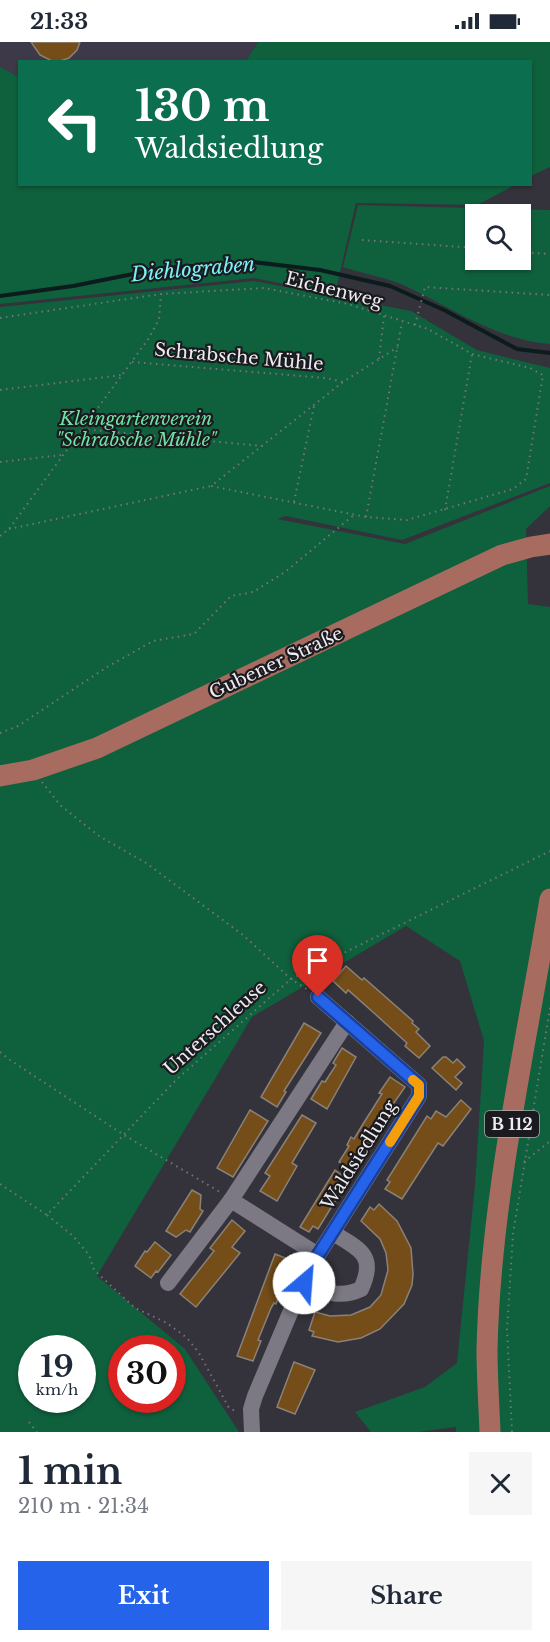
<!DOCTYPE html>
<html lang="en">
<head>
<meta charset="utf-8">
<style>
	body { margin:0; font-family:"Libre Baskerville",serif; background:#f6f6f7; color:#1f2937; height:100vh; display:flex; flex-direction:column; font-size:22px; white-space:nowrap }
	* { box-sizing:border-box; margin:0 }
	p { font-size:20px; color:#747a83 }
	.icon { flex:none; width:33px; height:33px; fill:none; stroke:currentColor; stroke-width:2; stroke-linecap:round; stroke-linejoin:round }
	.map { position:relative; height:1390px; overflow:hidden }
	.details { display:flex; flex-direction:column; background:#fff; flex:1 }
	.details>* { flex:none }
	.guide { position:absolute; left:18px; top:18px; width:514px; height:126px; border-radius:0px; box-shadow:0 2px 4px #0004; background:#0b6e4f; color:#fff; overflow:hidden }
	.tools { position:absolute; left:465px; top:162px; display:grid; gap:12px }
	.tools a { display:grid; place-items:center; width:66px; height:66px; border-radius:0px; background:#fff; box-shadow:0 2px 4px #0004; font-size:30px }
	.speed { position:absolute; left:18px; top:1293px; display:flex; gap:12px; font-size:30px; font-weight:700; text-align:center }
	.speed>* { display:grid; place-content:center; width:78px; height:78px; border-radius:50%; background:#fff; box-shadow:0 2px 4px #0004; line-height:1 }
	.speed small { font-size:15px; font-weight:400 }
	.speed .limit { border:9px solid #d22; background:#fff; color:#111 }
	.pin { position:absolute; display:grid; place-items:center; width:51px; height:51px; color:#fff; margin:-62px -26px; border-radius:50% 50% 50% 0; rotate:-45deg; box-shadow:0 0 6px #0007 }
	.pin .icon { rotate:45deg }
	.me { position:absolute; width:66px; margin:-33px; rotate:27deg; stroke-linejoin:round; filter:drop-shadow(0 0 4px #0008) }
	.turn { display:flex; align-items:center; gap:21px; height:126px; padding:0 18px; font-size:27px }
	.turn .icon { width:78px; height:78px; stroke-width:2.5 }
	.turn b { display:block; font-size:42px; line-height:51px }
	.round { display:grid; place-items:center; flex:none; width:63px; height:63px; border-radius:0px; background:#f6f6f7 }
	.head { display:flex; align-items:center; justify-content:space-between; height:102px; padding:0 18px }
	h1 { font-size:36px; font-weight:800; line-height:45px }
	.action { display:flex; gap:12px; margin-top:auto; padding:12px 18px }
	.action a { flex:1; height:69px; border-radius:0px; background:#2563eb; color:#fff; font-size:24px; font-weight:800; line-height:69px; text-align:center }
	.action a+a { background:#f6f6f7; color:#1f2937 }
	.status { display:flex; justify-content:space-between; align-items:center; height:42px; padding:0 30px; background:#fff; direction:ltr }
	.status svg { height:16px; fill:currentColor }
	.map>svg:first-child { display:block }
	.built { fill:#3e3948 }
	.green { fill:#0f603d; fill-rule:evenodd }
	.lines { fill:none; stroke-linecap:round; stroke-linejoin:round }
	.stream { stroke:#0c1c1d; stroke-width:4 }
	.building { fill:#744d19; stroke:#8a8279; stroke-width:1.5 }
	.path { stroke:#75747c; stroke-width:2; stroke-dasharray:1.5 4.5; stroke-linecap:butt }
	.minor { stroke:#7c7984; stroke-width:16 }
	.major { stroke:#a86b5f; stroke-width:21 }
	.route-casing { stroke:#184099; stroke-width:15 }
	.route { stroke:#2563eb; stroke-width:10 }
	.slow { stroke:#f59e0b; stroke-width:10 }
	.labels { text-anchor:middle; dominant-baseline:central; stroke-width:4.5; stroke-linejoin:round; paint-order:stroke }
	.shield { fill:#1b1a1e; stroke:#aeadb2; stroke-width:1.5 }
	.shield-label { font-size:16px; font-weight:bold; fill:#edecf2 }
	.street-label { font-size:18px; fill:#edecf2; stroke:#1b1a1e }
	.park-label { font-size:18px; font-style:italic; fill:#70e2a6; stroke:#1b1a1e }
	.water-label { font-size:20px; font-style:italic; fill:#7af2f9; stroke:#1b1a1e }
</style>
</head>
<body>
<div class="status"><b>21:33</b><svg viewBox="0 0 49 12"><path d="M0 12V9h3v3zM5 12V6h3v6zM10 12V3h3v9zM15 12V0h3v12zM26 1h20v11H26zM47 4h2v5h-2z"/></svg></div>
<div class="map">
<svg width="550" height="1390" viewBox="0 0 550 1390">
	<rect width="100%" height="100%" fill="#34323b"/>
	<polygon class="built" points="0,0 258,0 246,19 20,20 19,35 0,25"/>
	<g class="green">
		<polygon points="258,0 550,0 550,125 531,134 531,20 246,19"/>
		<polygon points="0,25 19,35 20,142 515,143 477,163 356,161 335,252 254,236 0,262"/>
		<path d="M358 163 550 168V302C495 298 450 264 401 242 383 235 362 231 343 225ZM476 172H520V218H476Z"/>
		<path d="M254 239 411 269 477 308 550 326V441L402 498 286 474 277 477 405 502 550 444V464L526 487 528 562 550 565V1390H456V1385L418 1390H371L355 1370 425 1345 457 1321 475 1143 484 999 460 919 406 884 252 975 97 1234 185 1307 239 1390H0V265ZM32 1306H82V1358H32ZM122 1306H172V1358H122Z"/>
	</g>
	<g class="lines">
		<polyline class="stream" points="0,254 73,244 163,226 253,220 320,228 390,244 444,268 517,307 550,311"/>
	</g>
	<g class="building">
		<polygon points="31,0 80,0 77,8 69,16 60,19 52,19 40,13"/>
		<polygon points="346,924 362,938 364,936 413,979 412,981 419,987 416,990 430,1004 419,1016 405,1004 407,1001 374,971 348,948 346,951 333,939"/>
		<polygon points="304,981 321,991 284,1049 286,1050 277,1065 261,1055"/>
		<polygon points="342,1006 356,1015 327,1067 311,1057 322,1039 325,1040 336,1023 333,1021"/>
		<polygon points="443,1015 446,1015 453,1021 457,1017 465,1025 455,1035 462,1041 456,1048 432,1026"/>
		<polygon points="390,1035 405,1045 391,1065 394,1067 353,1128 339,1120 349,1104 347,1103 351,1095 354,1097 363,1082 382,1052 379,1051"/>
		<polygon points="461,1058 471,1067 443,1104 438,1101 402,1157 385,1147 390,1140 387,1138 427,1074 431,1077 436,1069 446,1075"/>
		<polygon points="250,1068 268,1079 233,1135 217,1126"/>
		<polygon points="302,1073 316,1081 292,1121 297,1124 277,1159 260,1149 270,1134 265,1131"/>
		<polygon points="335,1128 347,1137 345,1143 318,1187 313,1184 309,1190 300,1185"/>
		<polygon points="192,1148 201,1153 200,1167 203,1169 190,1190 186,1188 176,1195 166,1189"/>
		<polygon points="379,1162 397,1179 411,1206 413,1232 412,1243 404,1262 380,1287 361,1296 338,1300 312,1294 314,1290 309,1288 315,1270 330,1274 351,1273 370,1265 381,1253 388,1228 386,1211 380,1197 361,1179 370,1165 374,1168"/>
		<polygon points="232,1178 245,1189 232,1205 240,1211 196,1265 180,1252 214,1209 210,1206"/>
		<polygon points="155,1200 171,1213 158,1230 156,1229 151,1236 135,1224 145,1209 147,1210"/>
		<polygon points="275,1212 293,1219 276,1262 274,1261 271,1266 258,1298 261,1299 253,1319 237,1314"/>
		<polygon points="294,1320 315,1328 295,1372 277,1365"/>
	</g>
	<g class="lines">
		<g class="path">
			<polyline points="362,198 476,206"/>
			<polyline points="520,210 550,212"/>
			<polyline points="0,276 161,252 264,246 348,262 428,287 472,312 530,326 543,333 526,437 513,447 407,478 366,475 211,444 343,340 398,305"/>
			<polyline points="415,283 425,245 550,253"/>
			<polyline points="379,317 384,274"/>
			<polyline points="132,320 326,336 343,340"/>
			<polyline points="0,348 122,333"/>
			<polyline points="82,387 262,404"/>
			<polyline points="0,420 62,413"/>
			<polyline points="294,460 314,364"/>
			<polyline points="445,468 472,312"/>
			<polyline points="366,475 402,280"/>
			<polyline points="9,487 211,444"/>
			<polyline points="0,494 9,487 149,296 159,277 161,252"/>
			<polyline points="0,691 18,684 107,625 153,599 194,592 231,554 253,550 285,530 355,472"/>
			<polyline points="42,740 60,763 99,794 146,821 243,893 291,937 308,948"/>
			<polyline points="0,1010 10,1018 124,1093 220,1150"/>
			<polyline points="524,1120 550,1099"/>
			<polyline points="0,1142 47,1173 176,1038 291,937 550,809"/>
			<polyline points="47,1173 73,1194 89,1213 94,1228 135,1266 167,1281 187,1296 199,1311 229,1366 238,1370"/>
			<polyline points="29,1380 37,1390"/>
			<polyline points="512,1390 507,1287 513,1192 550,966"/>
		</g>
		<g class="minor">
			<polyline points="318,1213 231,1158 347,980"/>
			<polyline points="168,1241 231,1158"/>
			<path d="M304 1241C324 1250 340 1257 361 1247 377 1213 359 1207 333 1191"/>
			<polyline points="252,1390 251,1367 255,1354 290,1271 318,1213 419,1054 419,1043 318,955"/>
		</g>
		<g class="major">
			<polyline points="0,734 33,728 97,706 502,513 531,505 550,502"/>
			<path d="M490 1390C489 1363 487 1335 487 1308 490 1160 526 1003 550 857"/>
		</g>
	</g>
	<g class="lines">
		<defs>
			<polyline id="route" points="304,1241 318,1213 419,1054 419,1043 318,955"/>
		</defs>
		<use href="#route" class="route-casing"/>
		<use href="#route" class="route"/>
		<polyline class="slow" points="390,1100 419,1054 419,1043 413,1038"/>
	</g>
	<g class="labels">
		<rect class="shield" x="485" y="1069" width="54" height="26" rx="4.5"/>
		<g class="shield-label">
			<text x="512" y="1082">B 112</text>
		</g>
		<g class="street-label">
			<text transform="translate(334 248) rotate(14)">Eichenweg</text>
			<text transform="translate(239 315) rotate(5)">Schrabsche Mühle</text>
			<text transform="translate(276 621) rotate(-25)">Gubener Straße</text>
			<text transform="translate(215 986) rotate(-42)">Unterschleuse</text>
			<text transform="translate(359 1113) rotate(-58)">Waldsiedlung</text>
		</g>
		<g class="park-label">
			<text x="136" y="377">Kleingartenverein<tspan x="136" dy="21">"Schrabsche Mühle"</tspan></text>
		</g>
		<g class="water-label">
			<text transform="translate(193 227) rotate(-5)">Diehlograben</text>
		</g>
	</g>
</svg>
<div class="tools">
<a><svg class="icon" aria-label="search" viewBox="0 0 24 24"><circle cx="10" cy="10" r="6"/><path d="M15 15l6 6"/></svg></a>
</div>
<div class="speed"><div>19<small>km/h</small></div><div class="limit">30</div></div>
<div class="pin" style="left:318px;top:955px;background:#d93025"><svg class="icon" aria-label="arrive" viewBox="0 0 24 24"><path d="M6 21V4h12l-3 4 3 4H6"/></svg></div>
<svg class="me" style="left:304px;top:1241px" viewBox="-20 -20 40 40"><circle r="19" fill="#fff"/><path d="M0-13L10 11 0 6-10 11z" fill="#2563eb"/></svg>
<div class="guide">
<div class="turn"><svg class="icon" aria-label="left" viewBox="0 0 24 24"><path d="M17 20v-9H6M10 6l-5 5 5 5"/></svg><div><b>130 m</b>Waldsiedlung</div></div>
</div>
</div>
<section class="details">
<div class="head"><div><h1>1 min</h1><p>210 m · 21:34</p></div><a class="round"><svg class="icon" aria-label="close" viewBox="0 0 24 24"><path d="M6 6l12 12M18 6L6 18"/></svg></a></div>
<div class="action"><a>Exit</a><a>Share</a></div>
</section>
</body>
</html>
